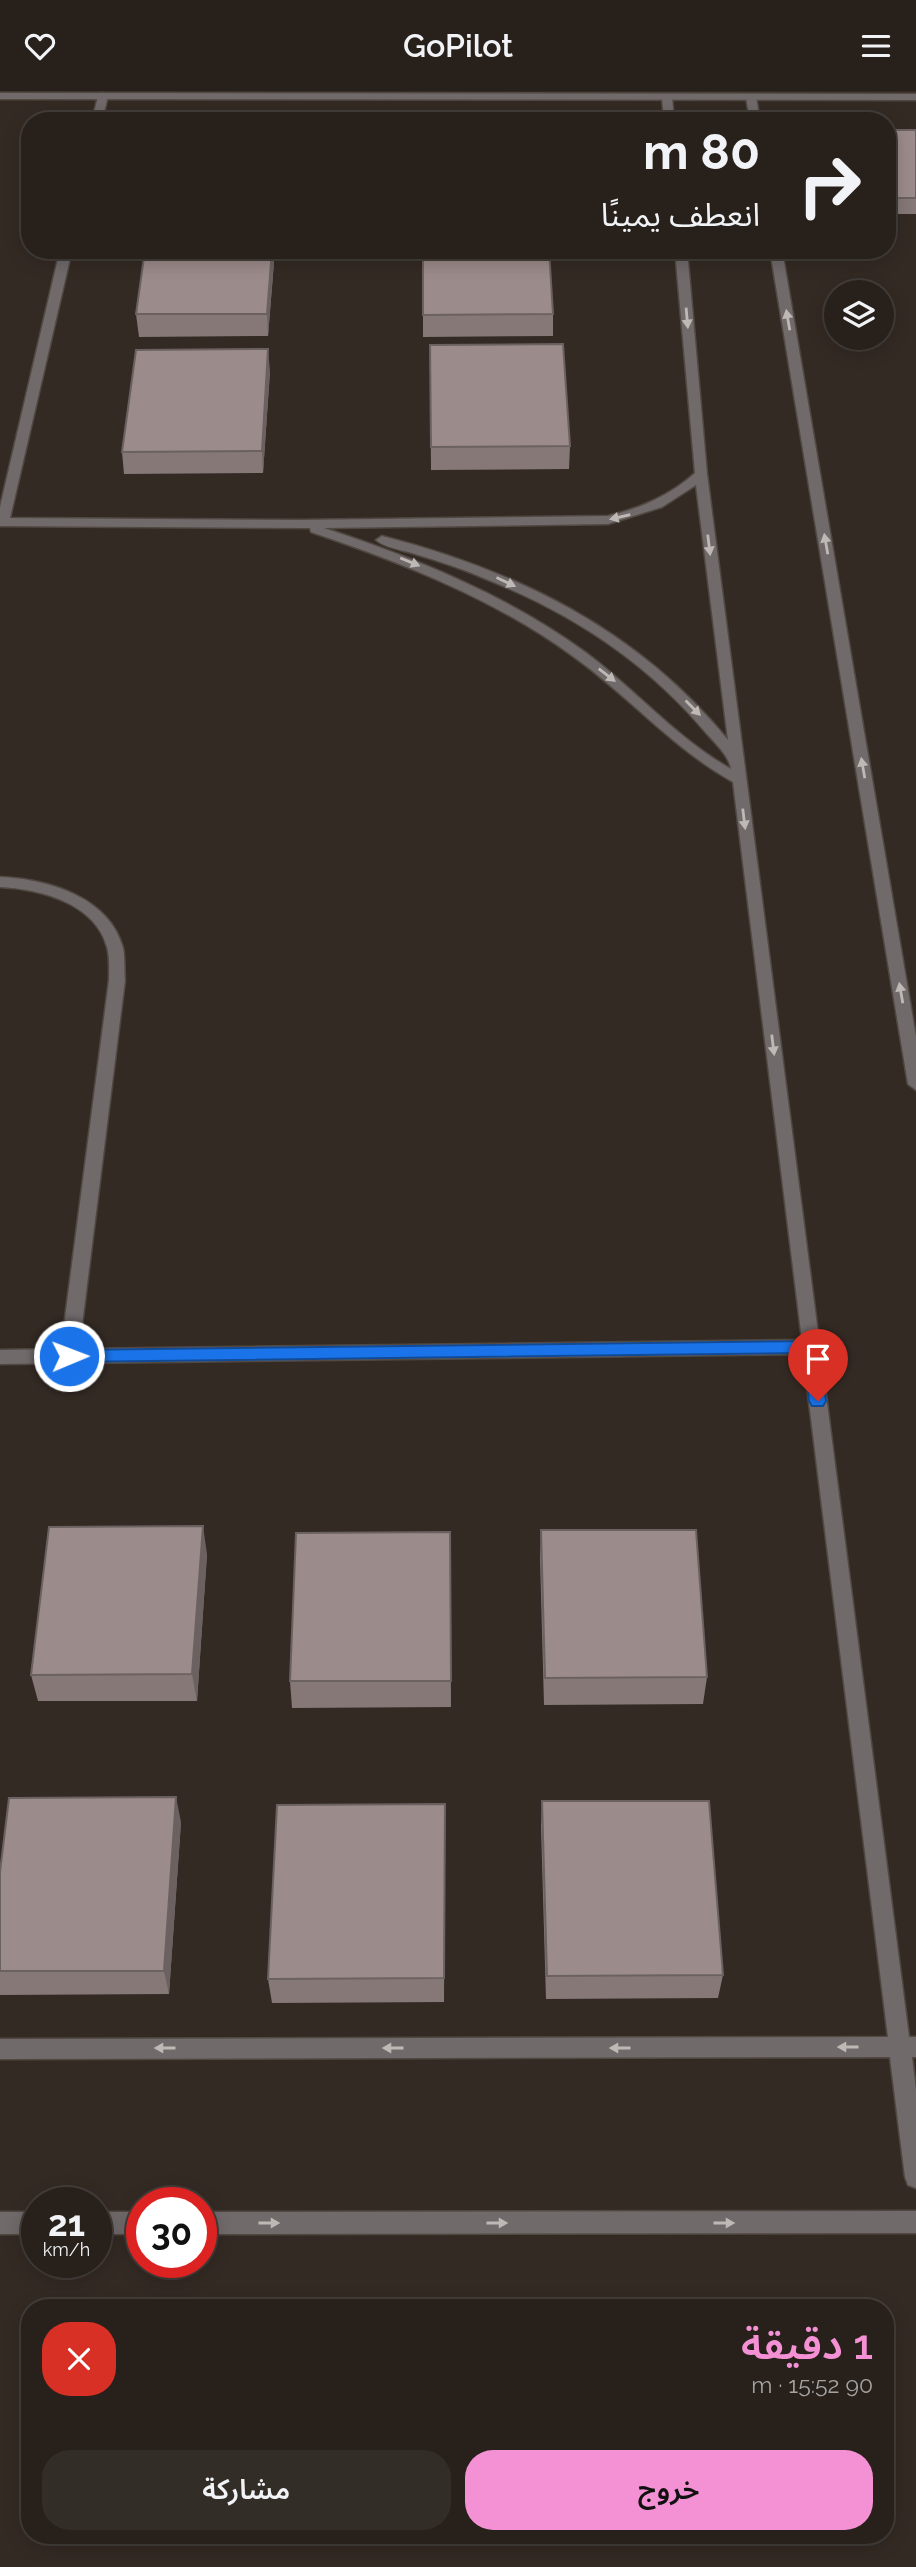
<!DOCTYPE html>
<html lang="ar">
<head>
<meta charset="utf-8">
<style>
	body { margin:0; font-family:Raleway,"Noto Sans Arabic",sans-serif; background:#332d28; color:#f1f3f6; direction:rtl; height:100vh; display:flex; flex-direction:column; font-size:26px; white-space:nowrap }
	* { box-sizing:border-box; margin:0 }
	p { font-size:23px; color:#a4a3a3 }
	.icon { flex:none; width:38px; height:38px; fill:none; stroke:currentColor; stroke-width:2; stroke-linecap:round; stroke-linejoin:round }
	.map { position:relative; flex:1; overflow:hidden; direction:ltr }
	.sheet { position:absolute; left:21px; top:2208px; width:873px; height:245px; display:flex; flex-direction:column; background:#27201b; border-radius:28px; box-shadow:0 4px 18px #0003,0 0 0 2px #433e3a; direction:rtl }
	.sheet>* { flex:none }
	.guide { position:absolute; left:21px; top:21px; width:875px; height:147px; border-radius:28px; box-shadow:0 4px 18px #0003,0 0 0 2px #433e3a; direction:rtl; background:#27201b; color:#f1f3f6; overflow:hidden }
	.buttons { position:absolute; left:824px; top:189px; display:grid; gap:14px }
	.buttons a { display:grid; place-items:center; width:70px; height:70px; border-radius:50%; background:#27201b; box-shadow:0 4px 18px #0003,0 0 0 2px #433e3a; font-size:35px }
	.speed { position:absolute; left:21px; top:2096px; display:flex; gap:14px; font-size:35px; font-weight:700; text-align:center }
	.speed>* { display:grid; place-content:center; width:91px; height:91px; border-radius:50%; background:#27201b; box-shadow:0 4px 18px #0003,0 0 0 2px #433e3a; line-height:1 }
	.speed small { font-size:18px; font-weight:400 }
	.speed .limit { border:10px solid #d22; background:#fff; color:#111 }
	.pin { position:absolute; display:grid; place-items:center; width:60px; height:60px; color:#fff; margin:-72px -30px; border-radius:50% 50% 50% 0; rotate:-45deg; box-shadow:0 0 7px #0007 }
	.pin .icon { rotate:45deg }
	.me { position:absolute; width:77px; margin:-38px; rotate:89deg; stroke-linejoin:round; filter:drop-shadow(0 0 5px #0008) }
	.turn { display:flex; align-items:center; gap:24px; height:147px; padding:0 21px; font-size:32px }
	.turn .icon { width:91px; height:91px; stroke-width:2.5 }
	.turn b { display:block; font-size:49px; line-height:60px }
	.round { display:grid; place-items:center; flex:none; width:74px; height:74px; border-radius:28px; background:#332d28 }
	.headline { display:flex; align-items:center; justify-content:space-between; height:119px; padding:0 21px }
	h1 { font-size:42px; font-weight:600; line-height:52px; color:#f491d4 }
	.cta { display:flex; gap:14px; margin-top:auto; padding:14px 21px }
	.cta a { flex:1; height:80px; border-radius:28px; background:#f491d4; color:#111; font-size:28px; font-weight:600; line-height:80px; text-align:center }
	.cta a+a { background:#332d28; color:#f1f3f6 }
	header { display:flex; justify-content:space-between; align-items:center; height:91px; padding:0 21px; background:#27201b; font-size:32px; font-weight:600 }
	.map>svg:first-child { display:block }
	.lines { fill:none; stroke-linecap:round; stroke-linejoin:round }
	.minor-casing { stroke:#514842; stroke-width:3 }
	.tertiary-casing { stroke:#514842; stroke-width:3 }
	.minor { fill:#706a6b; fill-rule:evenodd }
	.tertiary { fill:#706a6b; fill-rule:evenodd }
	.wall { fill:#857877 }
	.shaded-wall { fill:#6c6161 }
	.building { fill:#9b8b8a; stroke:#6c6161; stroke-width:2 }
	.oneway { fill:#bfb9b6 }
	.route { fill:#1a73e8; stroke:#114b97; stroke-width:2 }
</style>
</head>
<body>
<header><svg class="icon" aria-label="menu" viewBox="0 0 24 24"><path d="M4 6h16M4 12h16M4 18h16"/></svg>GoPilot<svg class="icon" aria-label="heart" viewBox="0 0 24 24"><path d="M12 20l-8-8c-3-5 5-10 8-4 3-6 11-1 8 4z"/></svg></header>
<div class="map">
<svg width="916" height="2476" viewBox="0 0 916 2476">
	<rect width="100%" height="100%" fill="#342a24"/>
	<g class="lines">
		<defs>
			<g id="minor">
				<polygon points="103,2 108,5 102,30 92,30 98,5"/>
				<polygon points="667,3 672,6 674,30 664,30 662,6"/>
				<polygon points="751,3 756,6 760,30 750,30 746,6"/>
				<path d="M60 159H72L10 427 300 429 608 425C641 417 669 405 695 382L675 159H687L707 383 909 1946H916V1966H912L916 1999V2097L908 2094 905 2086 890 1966 0 1968V1948L888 1946 803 1263 0 1273V1259L61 1258 109 889C109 879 110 866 107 856 95 812 40 798 0 796V786C46 788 109 805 123 857 125 866 124 879 125 889L79 1258 802 1249 733 691C672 657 630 606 574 566 495 508 403 472 311 441L310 437 0 435V416ZM696 394 728 649C638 539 518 480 382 445L376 449C385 457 403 459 415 463 439 470 463 478 486 488 572 522 648 572 707 643 716 653 729 665 731 678 676 647 635 598 585 561 507 504 415 467 324 437L608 433 662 416Z"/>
				<polygon points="770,159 782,159 916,946 916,999 908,993"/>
				<polygon points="916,2120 916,2142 201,2143 201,2121"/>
				<rect x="0" y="2121" width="37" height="22"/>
				<rect x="96" y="2121" width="46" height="22"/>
			</g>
			<polygon id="tertiary" points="0,2 916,3 916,9 0,8"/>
		</defs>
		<use href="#minor" class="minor-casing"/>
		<use href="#tertiary" class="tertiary-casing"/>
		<use href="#minor" class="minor"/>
		<use href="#tertiary" class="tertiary"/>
	</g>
	<g class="wall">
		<rect x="887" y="39" width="29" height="84"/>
		<polygon points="145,159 275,159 268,245 139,246 136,223"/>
		<polygon points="423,159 553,223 553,245 423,246"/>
		<polygon points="430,254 570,355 569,378 431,379"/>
		<polygon points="270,280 263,382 124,383 122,361"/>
		<polygon points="541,1439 707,1586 703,1613 544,1614 540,1467"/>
		<polygon points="450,1441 451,1616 292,1617 290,1590"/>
		<polygon points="207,1463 197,1610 38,1610 31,1584"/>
		<polygon points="542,1710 723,1884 718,1907 546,1908 541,1736"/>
		<polygon points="445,1713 444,1911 272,1912 268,1888"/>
		<polygon points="181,1731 169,1903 0,1904 0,1781"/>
	</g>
	<g class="shaded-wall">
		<polygon points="272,159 275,159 268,245 267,223"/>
		<polygon points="268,258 270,280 263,382 262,360"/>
		<polygon points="203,1435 207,1463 197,1610 192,1583"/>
		<polygon points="176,1706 181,1731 169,1903 164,1880"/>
	</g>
	<g class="building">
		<polygon points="282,25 282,30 163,30 164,26"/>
		<polygon points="428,25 546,25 547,30 428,30"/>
		<rect x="887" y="39" width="29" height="68"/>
		<polygon points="145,159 272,159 267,223 136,223"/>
		<polygon points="423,159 549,159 553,223 423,224"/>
		<polygon points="563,253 570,355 431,356 430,254"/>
		<polygon points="268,258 262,360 122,361 136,259"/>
		<polygon points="203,1435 192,1583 31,1584 49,1436"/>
		<polygon points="541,1439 696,1439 707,1586 545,1587"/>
		<polygon points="450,1441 451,1590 290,1590 296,1442"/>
		<polygon points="176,1706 164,1880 0,1880 0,1781 9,1707"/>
		<polygon points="542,1710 709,1710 723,1884 547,1885"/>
		<polygon points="445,1713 444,1887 268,1888 277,1714"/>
	</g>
	<defs><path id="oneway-solid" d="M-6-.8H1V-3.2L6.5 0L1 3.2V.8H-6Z" transform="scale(1.75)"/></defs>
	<g class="oneway">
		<use href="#oneway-solid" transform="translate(687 227) rotate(85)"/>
		<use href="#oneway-solid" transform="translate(788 229) rotate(-100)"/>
		<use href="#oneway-solid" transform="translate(620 426) rotate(167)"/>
		<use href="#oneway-solid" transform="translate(826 453) rotate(-100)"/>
		<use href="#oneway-solid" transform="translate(709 454) rotate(83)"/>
		<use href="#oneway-solid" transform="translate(410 471) rotate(22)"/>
		<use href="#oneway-solid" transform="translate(506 491) rotate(25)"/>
		<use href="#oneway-solid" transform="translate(607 584) rotate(38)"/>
		<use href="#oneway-solid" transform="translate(693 617) rotate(45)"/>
		<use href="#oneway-solid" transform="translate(863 677) rotate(-100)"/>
		<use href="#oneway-solid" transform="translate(744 728) rotate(83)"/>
		<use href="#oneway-solid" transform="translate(901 902) rotate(-100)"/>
		<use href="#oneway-solid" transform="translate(773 954) rotate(83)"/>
		<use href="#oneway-solid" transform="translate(848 1956) rotate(180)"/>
		<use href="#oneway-solid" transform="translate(165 1957) rotate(180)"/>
		<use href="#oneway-solid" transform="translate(393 1957) rotate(180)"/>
		<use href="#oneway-solid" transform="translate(620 1957) rotate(180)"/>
		<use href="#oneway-solid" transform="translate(269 2132)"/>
		<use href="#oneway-solid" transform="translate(497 2132)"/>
		<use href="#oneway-solid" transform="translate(724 2132)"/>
	</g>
	<polygon class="route" points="811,1250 819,1256 826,1310 823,1315 812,1315 809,1310 804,1262 69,1271 61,1265 69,1259"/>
</svg>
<div class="buttons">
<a><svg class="icon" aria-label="layers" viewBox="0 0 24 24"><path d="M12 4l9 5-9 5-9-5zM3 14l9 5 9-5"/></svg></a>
</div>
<div class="speed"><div>21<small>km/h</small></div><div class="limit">30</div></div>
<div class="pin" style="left:818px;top:1310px;background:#d93025"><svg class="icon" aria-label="arrive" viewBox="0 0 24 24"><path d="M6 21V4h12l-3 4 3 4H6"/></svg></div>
<svg class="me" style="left:69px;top:1265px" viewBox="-20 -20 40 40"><circle r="17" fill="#1a73e8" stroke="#fff" stroke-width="3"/><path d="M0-11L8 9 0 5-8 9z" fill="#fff"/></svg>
<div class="guide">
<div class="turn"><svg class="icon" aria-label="right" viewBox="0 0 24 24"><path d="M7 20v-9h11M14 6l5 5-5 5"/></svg><div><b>80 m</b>انعطف يمينًا</div></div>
</div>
<section class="sheet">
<div class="headline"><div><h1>1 دقيقة</h1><p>90 m · 15:52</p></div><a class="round" style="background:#d93025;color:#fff"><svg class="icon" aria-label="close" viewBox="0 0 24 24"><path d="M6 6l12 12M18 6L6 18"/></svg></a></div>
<div class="cta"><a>خروج</a><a>مشاركة</a></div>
</section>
</div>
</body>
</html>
